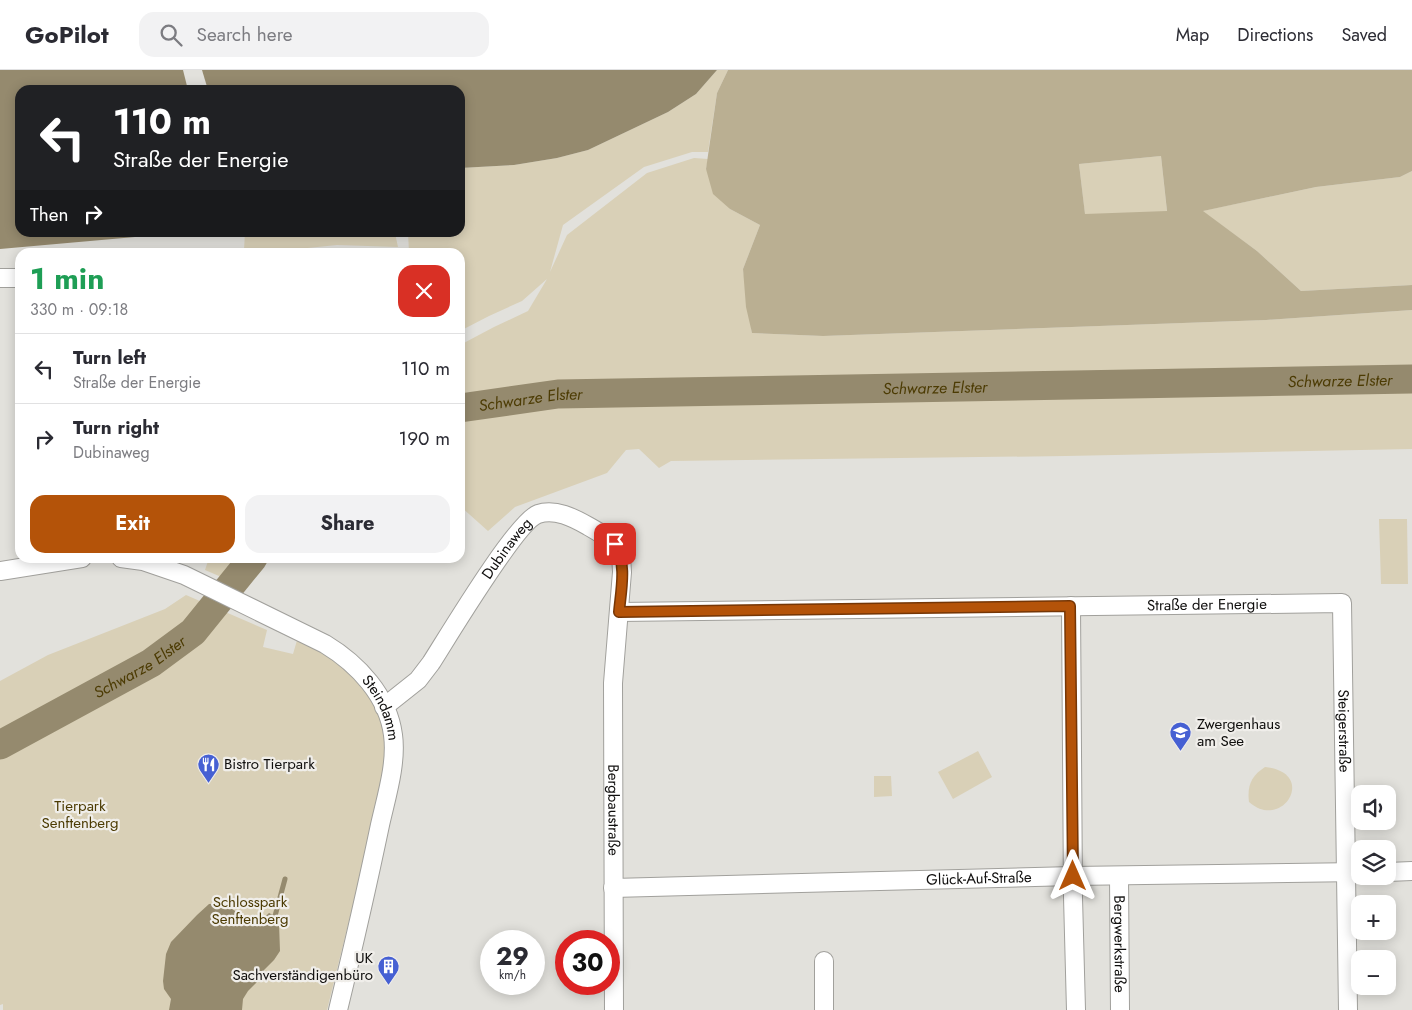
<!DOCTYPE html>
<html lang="en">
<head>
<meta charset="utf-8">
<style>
	body { margin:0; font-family:Jost,sans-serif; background:#f2f2f3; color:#2b2b33; height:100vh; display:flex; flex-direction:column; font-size:19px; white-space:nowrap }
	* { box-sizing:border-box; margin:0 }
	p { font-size:16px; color:#7c7c81 }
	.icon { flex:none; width:28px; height:28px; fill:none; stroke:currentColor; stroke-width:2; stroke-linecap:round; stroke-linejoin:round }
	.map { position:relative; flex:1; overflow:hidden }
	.side { position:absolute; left:15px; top:178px; width:450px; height:315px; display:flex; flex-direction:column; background:#fff; border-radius:15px; box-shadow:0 2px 12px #0003 }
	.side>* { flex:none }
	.top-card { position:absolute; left:15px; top:15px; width:450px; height:152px; border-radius:15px; box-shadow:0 2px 12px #0003; background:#202124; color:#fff; overflow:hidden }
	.buttons { position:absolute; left:1351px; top:715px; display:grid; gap:10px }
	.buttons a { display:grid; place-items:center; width:45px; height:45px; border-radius:10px; background:#fff; box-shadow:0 2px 12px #0003; font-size:25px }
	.speed { position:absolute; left:480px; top:860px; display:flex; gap:10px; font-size:25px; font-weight:700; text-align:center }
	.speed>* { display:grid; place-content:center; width:65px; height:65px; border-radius:50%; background:#fff; box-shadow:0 2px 12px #0003; line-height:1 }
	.speed small { font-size:12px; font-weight:400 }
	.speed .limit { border:8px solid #d22; background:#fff; color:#111 }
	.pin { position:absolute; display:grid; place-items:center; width:42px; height:42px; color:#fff; margin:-21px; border-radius:10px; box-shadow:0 2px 8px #0006 }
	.me { position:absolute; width:55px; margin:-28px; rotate:0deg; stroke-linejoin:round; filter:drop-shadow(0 0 4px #0008) }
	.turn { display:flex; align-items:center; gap:18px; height:105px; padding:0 15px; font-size:22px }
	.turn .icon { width:65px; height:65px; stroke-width:2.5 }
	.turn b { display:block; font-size:35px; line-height:42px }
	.then { display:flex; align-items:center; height:48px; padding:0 15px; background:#0003; gap:10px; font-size:19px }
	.round { display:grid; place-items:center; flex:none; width:52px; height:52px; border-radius:15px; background:#f2f2f3 }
	.headline { display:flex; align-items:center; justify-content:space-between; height:85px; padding:0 15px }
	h1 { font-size:30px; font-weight:700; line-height:38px; color:#1e9e55 }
	.action { display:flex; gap:10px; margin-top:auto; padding:10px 15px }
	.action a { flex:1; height:58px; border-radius:15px; background:#b45309; color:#fff; font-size:20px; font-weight:700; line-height:58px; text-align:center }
	.action a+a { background:#f2f2f3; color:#2b2b33 }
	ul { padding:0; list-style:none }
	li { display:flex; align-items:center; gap:15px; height:70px; padding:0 15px; border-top:1px solid #e1e1e2 }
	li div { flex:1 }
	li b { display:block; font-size:19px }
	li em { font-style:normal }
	header { display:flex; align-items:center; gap:30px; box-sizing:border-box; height:70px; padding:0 25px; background:#fff; border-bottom:1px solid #e1e1e2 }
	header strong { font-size:24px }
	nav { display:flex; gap:28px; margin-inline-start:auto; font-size:18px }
	.search { width:350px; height:45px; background:#f2f2f3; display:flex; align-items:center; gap:12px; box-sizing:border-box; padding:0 18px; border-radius:15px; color:#7c7c81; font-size:19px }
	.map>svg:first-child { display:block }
	.green { fill:#d9d0b7 }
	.forest { fill:#baaf92; fill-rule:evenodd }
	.water { fill:#958a6e }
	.pier { fill:#e2e1dc }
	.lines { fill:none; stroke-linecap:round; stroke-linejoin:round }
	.stream { stroke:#958a6e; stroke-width:5 }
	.river { stroke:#958a6e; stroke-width:29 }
	.minor-casing { stroke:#a1a09c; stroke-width:20 }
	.minor { stroke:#fff; stroke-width:18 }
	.route-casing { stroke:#753606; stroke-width:12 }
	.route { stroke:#b45309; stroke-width:9 }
	.labels { text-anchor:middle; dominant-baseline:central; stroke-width:4.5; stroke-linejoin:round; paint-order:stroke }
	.street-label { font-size:15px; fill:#0f0e0d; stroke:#f0eeea }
	.poi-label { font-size:15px; fill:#0f0e0d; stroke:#f0eeea; text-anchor:start }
	.park-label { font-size:15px; fill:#4c3b03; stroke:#f0eeea }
	.water-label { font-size:16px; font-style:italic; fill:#4c3b03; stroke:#f0eeea }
</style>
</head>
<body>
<header>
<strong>GoPilot</strong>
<div class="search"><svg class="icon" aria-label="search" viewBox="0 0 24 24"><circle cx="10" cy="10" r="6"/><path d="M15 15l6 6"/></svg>Search here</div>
<nav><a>Map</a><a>Directions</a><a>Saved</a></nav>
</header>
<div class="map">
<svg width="1412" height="940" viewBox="0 0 1412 940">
	<rect width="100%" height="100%" fill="#e2e1dc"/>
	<g class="green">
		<polygon points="717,0 728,0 717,23 708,82 692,82 644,97 563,155 550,202 567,165 647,103 694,88 708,89 706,99 730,139 760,155 743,199 752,263 823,266 1266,250 1412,240 1412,379 1066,386 671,391 659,398 639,379 626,380 607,403 515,437 488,461 460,436 460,275 494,257 528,241 547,209 522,231 489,246 460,261 460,182 409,182 408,163 460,162 460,98 514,95 557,88 588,80 668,42 696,24"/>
		<polygon points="1161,86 1167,142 1085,145 1079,94"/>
		<polygon points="1412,101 1412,215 1301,221 1257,181 1202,141 1316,117 1400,107"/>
		<polygon points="245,162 395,163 398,177 337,175 288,180 244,180"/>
		<polygon points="1379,449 1407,449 1408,514 1381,514"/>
		<polygon points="209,488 269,488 247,518 205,500"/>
		<polygon points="186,525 267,560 263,577 293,584 298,567 334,586 354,603 378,640 385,664 386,679 384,697 361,802 327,940 3,940 3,934 0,935 0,611 48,585 165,539"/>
		<polygon points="978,681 992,707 953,729 938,702"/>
		<path d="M1265 697C1318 702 1283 762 1249 732 1247 716 1251 706 1265 697Z"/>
		<polygon points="874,706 891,706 892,726 874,727"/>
	</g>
	<path class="forest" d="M728 0H1412V101L1400 107 1316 117 1203 141 1257 181 1301 221 1412 215V240L1266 250 823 266 752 263 746 237 743 199 760 155 730 139 713 124 706 99 717 23ZM1161 86 1167 141 1085 144 1079 94Z"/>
	<g class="water">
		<polygon points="0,0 717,0 696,24 668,42 588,80 557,88 514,95 460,98 460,20 20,20 20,162 180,163 0,179"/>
		<path d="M209 834C213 834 218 833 221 834 240 838 248 863 269 843L275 846 279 853 280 881 274 890 264 900 261 908 248 921 243 929 242 940H169L171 929 164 919 163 911 166 884 171 872 197 845Z"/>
	</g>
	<polygon class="pier" points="183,0 202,0 208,20 188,20"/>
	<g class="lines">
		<polyline class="stream" points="275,846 285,809"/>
		<g class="river">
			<path id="s1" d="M460 338 558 324 1412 309"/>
			<path id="s2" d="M0 675 151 593 193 562 253 488"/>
		</g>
		<defs>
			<g id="minor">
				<polyline points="0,208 20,208"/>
				<path id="s3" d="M121 488 143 491 184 505 325 574C358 594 388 626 393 665 397 693 386 728 380 755 367 817 353 878 338 940"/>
				<polyline points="0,501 82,488"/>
				<polyline points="1071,536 1073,827 1076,940"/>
				<path id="s4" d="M619 542 1342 533 1348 940"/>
				<path id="s5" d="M384 637 418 610 431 593C447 568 517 451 538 444 555 438 574 448 588 456 611 469 622 475 622 502L613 613 614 940"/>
				<polyline points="1388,802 1412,801"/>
				<path id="s6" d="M1119 806 1120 940"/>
				<path id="s7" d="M613 818 1073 806 1360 802"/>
				<polyline points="824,891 824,940"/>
			</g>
		</defs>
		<use href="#minor" class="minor-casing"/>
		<use href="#minor" class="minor"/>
	</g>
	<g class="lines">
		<defs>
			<path id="route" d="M615 474C627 494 621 520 619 542L1070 536 1073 806"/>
		</defs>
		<use href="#route" class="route-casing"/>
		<use href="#route" class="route"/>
	</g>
	<defs>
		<symbol id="school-pin" viewBox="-11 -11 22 30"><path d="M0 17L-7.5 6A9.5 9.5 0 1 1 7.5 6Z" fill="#4660d3" stroke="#f0eeea"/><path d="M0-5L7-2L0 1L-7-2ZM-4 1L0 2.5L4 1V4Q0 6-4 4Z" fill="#fff"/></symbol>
		<symbol id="restaurant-pin" viewBox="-11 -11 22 30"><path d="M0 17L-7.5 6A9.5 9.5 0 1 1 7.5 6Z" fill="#4660d3" stroke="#f0eeea"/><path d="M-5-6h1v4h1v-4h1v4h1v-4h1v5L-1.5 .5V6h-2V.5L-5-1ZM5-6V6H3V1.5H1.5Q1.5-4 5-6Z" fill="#fff"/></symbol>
		<symbol id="building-pin" viewBox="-11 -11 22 30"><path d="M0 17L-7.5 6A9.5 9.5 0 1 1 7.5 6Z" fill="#4660d3" stroke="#f0eeea"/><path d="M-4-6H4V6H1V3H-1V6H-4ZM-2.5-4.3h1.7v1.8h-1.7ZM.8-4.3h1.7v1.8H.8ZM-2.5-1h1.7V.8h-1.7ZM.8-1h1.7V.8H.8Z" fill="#fff"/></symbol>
	</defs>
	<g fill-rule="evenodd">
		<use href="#school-pin" x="1168" y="650" width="25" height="34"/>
		<use href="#restaurant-pin" x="196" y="682" width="25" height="34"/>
		<use href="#building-pin" x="376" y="884" width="25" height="34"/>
	</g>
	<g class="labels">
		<g class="street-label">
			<text stroke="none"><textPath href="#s5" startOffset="202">Dubinaweg</textPath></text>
			<text stroke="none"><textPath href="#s4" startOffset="588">Straße der Energie</textPath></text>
			<text stroke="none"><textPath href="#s3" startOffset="310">Steindamm</textPath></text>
			<text stroke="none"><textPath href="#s4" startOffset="851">Steigerstraße</textPath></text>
			<text stroke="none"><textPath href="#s5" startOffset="602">Bergbaustraße</textPath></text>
			<text stroke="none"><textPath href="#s7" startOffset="366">Glück-Auf-Straße</textPath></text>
			<text stroke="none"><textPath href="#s6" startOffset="68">Bergwerkstraße</textPath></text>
		</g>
		<g class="poi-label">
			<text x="1197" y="654">Zwergenhaus<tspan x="1197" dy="17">am See</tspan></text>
			<text x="224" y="694">Bistro Tierpark</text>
			<text x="373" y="888" text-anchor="end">UK<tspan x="373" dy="17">Sachverständigenbüro</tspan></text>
		</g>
		<g class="park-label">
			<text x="80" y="736">Tierpark<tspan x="80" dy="17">Senftenberg</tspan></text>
			<text x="250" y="832">Schlosspark<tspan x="250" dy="17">Senftenberg</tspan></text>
		</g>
		<g class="water-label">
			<text stroke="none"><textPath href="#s1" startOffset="881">Schwarze Elster</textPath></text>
			<text stroke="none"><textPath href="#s1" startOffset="476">Schwarze Elster</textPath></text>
			<text stroke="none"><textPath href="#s1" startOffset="71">Schwarze Elster</textPath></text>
			<text stroke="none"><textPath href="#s2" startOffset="160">Schwarze Elster</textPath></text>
		</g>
	</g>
</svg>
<div class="buttons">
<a><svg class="icon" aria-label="sound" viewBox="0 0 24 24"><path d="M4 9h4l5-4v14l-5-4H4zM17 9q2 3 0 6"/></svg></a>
<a><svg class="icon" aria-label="layers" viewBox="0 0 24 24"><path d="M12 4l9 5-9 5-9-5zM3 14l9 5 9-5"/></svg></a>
<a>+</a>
<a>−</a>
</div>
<div class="speed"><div>29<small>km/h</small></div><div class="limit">30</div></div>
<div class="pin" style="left:615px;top:474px;background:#d93025"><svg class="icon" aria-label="arrive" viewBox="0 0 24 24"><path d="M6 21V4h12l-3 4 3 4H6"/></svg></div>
<svg class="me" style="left:1073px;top:806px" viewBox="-20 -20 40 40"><path d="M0-17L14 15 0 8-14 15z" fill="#b45309" stroke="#fff" stroke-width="4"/></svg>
<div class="top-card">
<div class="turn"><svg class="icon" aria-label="left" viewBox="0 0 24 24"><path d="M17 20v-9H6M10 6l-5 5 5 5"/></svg><div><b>110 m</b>Straße der Energie</div></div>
<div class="then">Then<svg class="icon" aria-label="right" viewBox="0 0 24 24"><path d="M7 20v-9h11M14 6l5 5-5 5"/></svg></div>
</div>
<section class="side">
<div class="headline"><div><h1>1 min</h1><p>330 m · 09:18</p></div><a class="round" style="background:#d93025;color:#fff"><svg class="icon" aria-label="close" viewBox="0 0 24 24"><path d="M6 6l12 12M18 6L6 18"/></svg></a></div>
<ul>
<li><svg class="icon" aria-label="left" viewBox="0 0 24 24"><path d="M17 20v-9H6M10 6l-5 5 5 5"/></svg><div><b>Turn left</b><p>Straße der Energie</p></div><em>110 m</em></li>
<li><svg class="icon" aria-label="right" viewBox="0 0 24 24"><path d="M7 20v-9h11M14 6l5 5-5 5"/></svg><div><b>Turn right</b><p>Dubinaweg</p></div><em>190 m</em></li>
</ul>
<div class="action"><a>Exit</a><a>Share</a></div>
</section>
</div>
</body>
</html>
